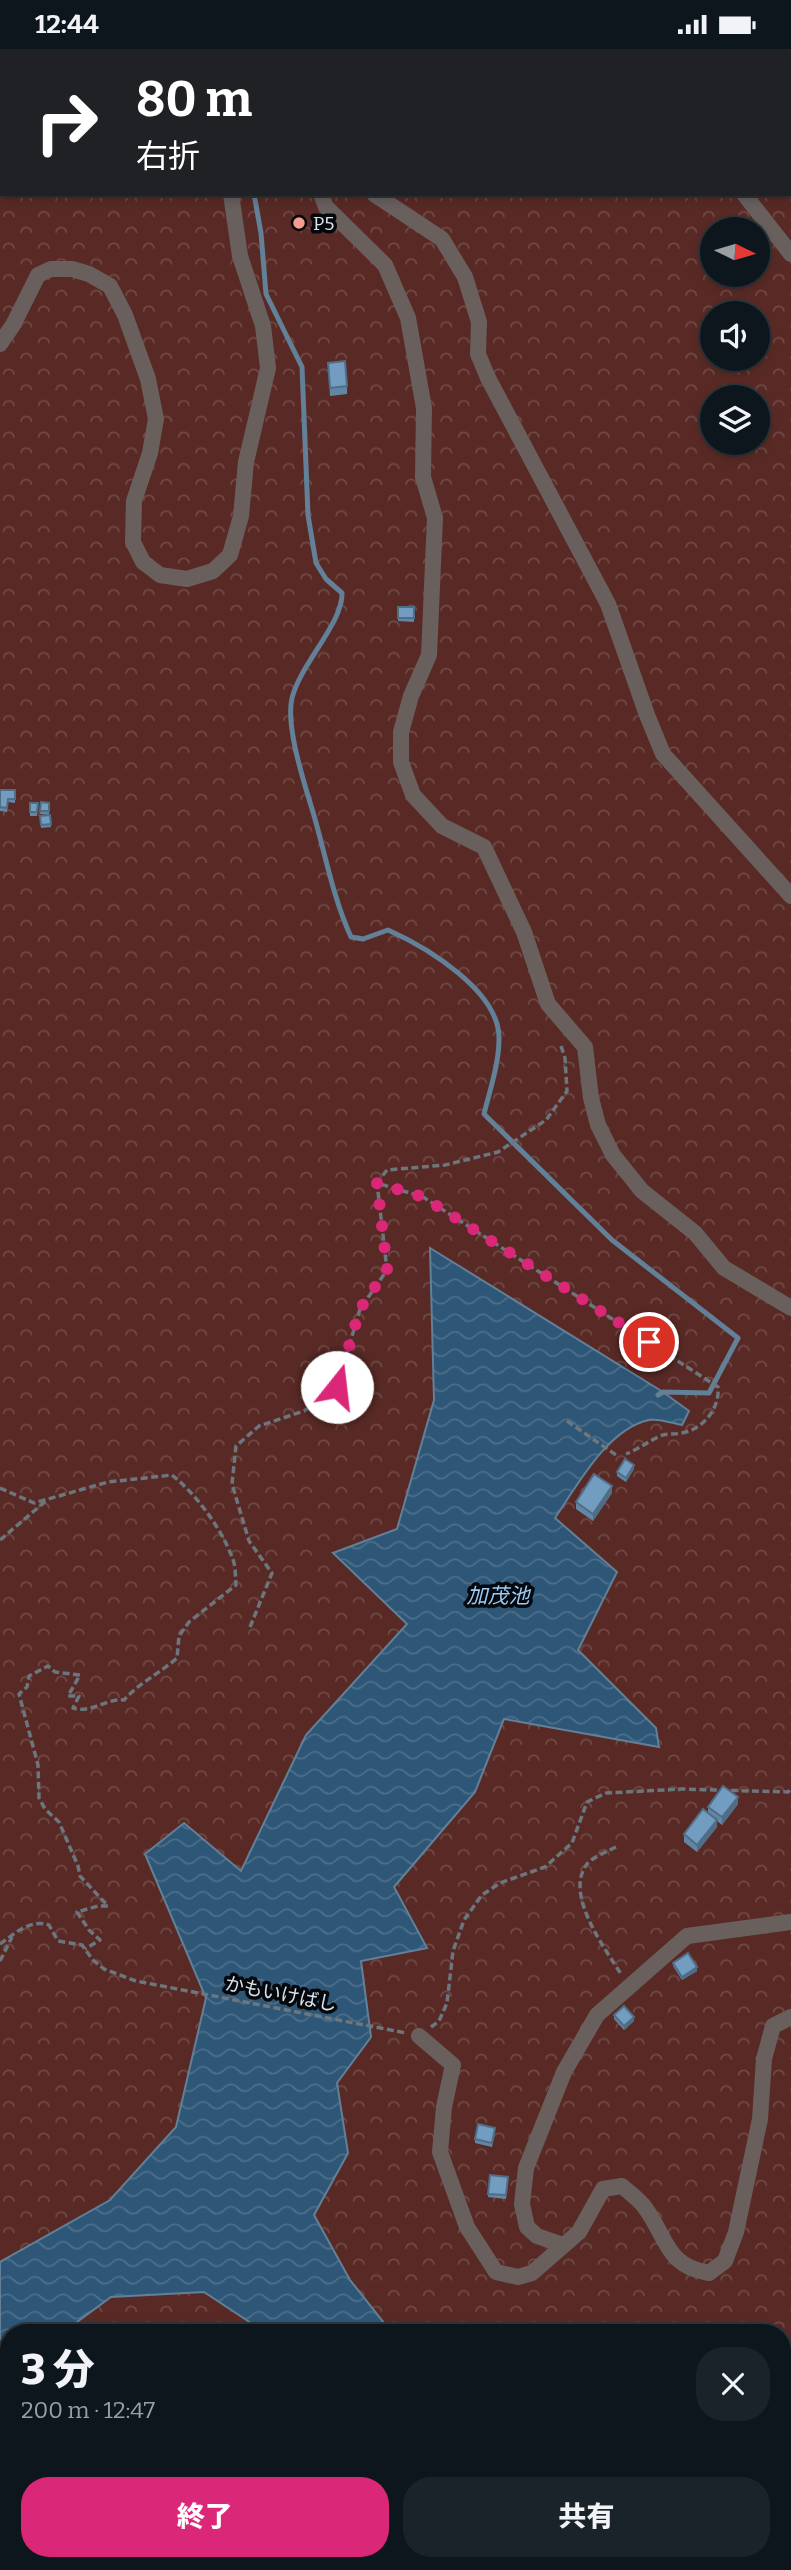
<!DOCTYPE html>
<html lang="ja">
<head>
<meta charset="utf-8">
<style>
	body { margin:0; font-family:Bitter,"Noto Sans JP",serif; background:#1b232a; color:#f1f3f6; height:100vh; display:flex; flex-direction:column; font-size:26px; white-space:nowrap }
	* { box-sizing:border-box; margin:0 }
	p { font-size:23px; color:#9a9fa4 }
	.icon { flex:none; width:38px; height:38px; fill:none; stroke:currentColor; stroke-width:2; stroke-linecap:round; stroke-linejoin:round }
	.map { position:relative; flex:1; overflow:hidden }
	.details { position:absolute; left:0px; top:2275px; width:791px; height:247px; display:flex; flex-direction:column; background:#0d161d; border-radius:28px 28px 0 0; box-shadow:0 4px 10px #0003,0 0 0 2px #2d353b }
	.details>* { flex:none }
	.banner { position:absolute; left:0px; top:0px; width:791px; height:147px; box-shadow:0 4px 10px #0003,0 0 0 2px #2d353b; background:#202124; color:#fff; overflow:hidden }
	.needle { width:46px; rotate:95deg }
	.fabs { position:absolute; left:700px; top:168px; display:grid; gap:14px }
	.fabs a { display:grid; place-items:center; width:70px; height:70px; border-radius:50%; background:#0d161d; box-shadow:0 4px 10px #0003,0 0 0 2px #2d353b; font-size:35px }
	.pin { position:absolute; display:grid; place-items:center; width:60px; height:60px; color:#fff; margin:-30px; border:4px solid #fff; border-radius:50%; box-shadow:0 2px 7px #0007 }
	.me { position:absolute; width:77px; margin:-38px; rotate:16deg; stroke-linejoin:round; filter:drop-shadow(0 0 5px #0008) }
	.turn { display:flex; align-items:center; gap:24px; height:147px; padding:0 21px; font-size:32px }
	.turn .icon { width:91px; height:91px; stroke-width:2.5 }
	.turn b { display:block; font-size:49px; line-height:60px }
	.round { display:grid; place-items:center; flex:none; width:74px; height:74px; border-radius:28px; background:#1b232a }
	.headline { display:flex; align-items:center; justify-content:space-between; height:119px; padding:0 21px }
	h1 { font-size:42px; font-weight:800; line-height:52px }
	.button { display:flex; gap:14px; margin-top:auto; padding:14px 21px }
	.button a { flex:1; height:80px; border-radius:28px; background:#db2777; color:#fff; font-size:28px; font-weight:800; line-height:80px; text-align:center }
	.button a+a { background:#1b232a; color:#f1f3f6 }
	.status { display:flex; justify-content:space-between; align-items:center; height:49px; padding:0 35px; background:#0d161d; direction:ltr }
	.status svg { height:19px; fill:currentColor }
	.map>svg:first-child { display:block }
	.forest { fill:url(#forest-crowns); fill-rule:evenodd }
	.water { fill:url(#water-waves); stroke:#628098; stroke-width:2 }
	.lines { fill:none; stroke-linecap:round; stroke-linejoin:round }
	.stream { stroke:#628098; stroke-width:5 }
	.path { stroke:#6c767e; stroke-width:3.5; stroke-dasharray:7 3.5; stroke-linecap:butt }
	.street { stroke:#69605e; stroke-width:16 }
	.wall { fill:#6286a5 }
	.shaded-wall { fill:#506d86 }
	.building { fill:#729cc0; stroke:#506d86; stroke-width:2 }
	.route { stroke:#db2777; stroke-width:12; stroke-dasharray:0 21.6 }
	.poi-dot { fill:#f59c91; stroke:#04070b; stroke-width:2.5 }
	.labels { text-anchor:middle; dominant-baseline:central; stroke-width:7; stroke-linejoin:round; paint-order:stroke }
	.poi-label { font-size:19px; fill:#dae2e9; stroke:#04070b; text-anchor:start }
	.street-label { font-size:19px; fill:#dae2e9; stroke:#04070b }
	.water-label { font-size:21px; font-style:italic; fill:#99cbf6; stroke:#04070b }
</style>
</head>
<body>
<div class="status"><b>12:44</b><svg viewBox="0 0 49 12"><path d="M0 12V9h3v3zM5 12V6h3v6zM10 12V3h3v9zM15 12V0h3v12zM26 1h20v11H26zM47 4h2v5h-2z"/></svg></div>
<div class="map">
<svg width="791" height="2521" viewBox="0 0 791 2521">
	<defs>
		<pattern id="forest-crowns" width="20" height="18" patternUnits="userSpaceOnUse" patternTransform="scale(1.75)"><rect width="20" height="18" fill="#592a25"/><path d="M2 6a3 3 0 1 1 6 0M12 15a3 3 0 1 1 6 0" fill="none" stroke="#704945"/></pattern>
		<pattern id="water-waves" width="16" height="10" patternUnits="userSpaceOnUse" patternTransform="scale(1.75)"><rect width="16" height="10" fill="#2e5676"/><path d="M0 5q4-4 8 0t8 0" fill="none" stroke="#4c6e8a"/></pattern>
	</defs>
	<rect width="100%" height="100%" fill="#111d27"/>
	<g class="forest">
		<path d="M0 0H791V2521H680L685 2513H782V2284H392L350 2231 314 2166 348 2104 337 2034 371 1987 361 1912 393 1838 475 1743 504 1670 658 1698 656 1679 578 1601 617 1523 554 1470C578 1436 605 1381 649 1371 658 1369 672 1374 681 1376L689 1362 663 1343 430 1199 434 1351 397 1480 334 1505 407 1574 306 1686 241 1822 185 1775 146 1804 206 1949 176 2078 110 2150 0 2213ZM2 2H789V145H2ZM712 180H758V226H712ZM712 264H758V310H712ZM712 348H758V394H712Z"/>
		<polygon points="204,2243 266,2284 62,2284 111,2248"/>
		<polygon points="9,2323 9,2513 425,2513 430,2521 0,2521 0,2329"/>
	</g>
	<g class="water">
		<path d="M430 1199 663 1343 689 1362 682 1376C672 1374 658 1369 649 1371 607 1380 577 1437 555 1469L617 1523 578 1601 656 1679 659 1698 504 1670 475 1743 394 1838 427 1899 361 1912 371 1988 337 2034 348 2104 314 2166 350 2231 392 2284H266L204 2243 111 2248 62 2284H9V2323L0 2329V2213L110 2151 176 2078 206 1949 145 1805 184 1774 241 1822 306 1686 407 1575 333 1504 397 1480 434 1351Z"/>
		<polygon points="425,2513 575,2513 579,2521 590,2513 685,2513 680,2521 430,2521"/>
	</g>
	<g class="lines">
		<g class="stream">
			<polyline points="160,0 160,2"/>
			<path d="M254 145 261 184 266 245 302 318 308 466 316 514 326 530 342 544C343 574 301 614 292 649 285 679 306 739 315 770 326 809 334 851 351 888L363 890 388 881C426 898 500 942 499 990 499 1014 490 1041 484 1065L612 1191 738 1289 709 1344 663 1343 658 1346"/>
		</g>
		<g class="path">
			<path d="M561 997 565 1009 567 1042 546 1071 498 1103 445 1116 387 1121 377 1134 423 1148 718 1338C720 1359 703 1381 681 1384 674 1386 667 1384 660 1387 648 1393 638 1400 626 1405"/>
			<polyline points="567,1372 616,1406"/>
			<path d="M0 1439 34 1454 108 1433 172 1426C196 1445 221 1479 232 1508 236 1516 235 1527 236 1536L189 1573 179 1587 177 1609C160 1624 139 1634 124 1651 106 1649 91 1665 73 1659L79 1647H68L80 1626 55 1623 48 1617 29 1627 27 1638 19 1645 38 1716 39 1749 45 1760 59 1773 78 1817 80 1827 108 1857H98L77 1863 89 1881 100 1891 85 1900"/>
			<polyline points="0,1491 47,1451"/>
			<polyline points="250,1578 272,1524 249,1492 232,1435 236,1397 259,1377 304,1362 337,1338 360,1260 387,1221 377,1134"/>
			<path d="M616 1798C608 1802 593 1808 587 1815 564 1845 604 1898 621 1925"/>
			<path d="M0 1895C16 1884 29 1870 49 1876L58 1892 82 1896 93 1911 104 1920 136 1932 406 1984"/>
			<polyline points="0,1912 12,1888"/>
			<polyline points="431,1978 439,1972 447,1954 453,1902 464,1871 482,1846 500,1834 545,1818 572,1794 587,1753 606,1744 682,1740 788,1743 791,1740"/>
		</g>
		<g class="street">
			<polyline points="241,0 243,2"/>
			<polyline points="703,0 703,2"/>
			<polyline points="321,145 326,158 385,216 408,269 424,359 423,428 435,469 429,606 411,647 401,683 401,713 413,746 442,777 484,798 524,883 548,955 585,998 591,1049 598,1076 613,1106 642,1142 695,1184 724,1219 791,1259"/>
			<polyline points="374,145 442,190 465,228 479,273 478,305 488,329 608,555 647,666 663,705 791,847"/>
			<polyline points="744,145 791,205"/>
			<polyline points="0,295 13,276 38,226 51,220 72,220 89,225 110,237 125,266 148,330 156,370 150,404 134,452 133,493 143,513 160,526 187,530 213,522 230,506 241,467 246,413 268,319 263,277 240,207 231,145"/>
			<path d="M419 1987 453 2016 444 2058 440 2103 467 2178 496 2223 518 2228 532 2224 579 2183 603 2140 622 2137C629 2143 637 2149 643 2156 667 2186 664 2217 709 2224L725 2212 736 2183 760 2070 764 2010 773 1977 791 1968"/>
			<polyline points="563,2196 537,2187 527,2178 522,2155 526,2119 564,2023 597,1966 687,1887 791,1873"/>
			<polyline points="782,2421 791,2406"/>
			<polyline points="724,2521 729,2513"/>
		</g>
	</g>
	<g class="wall">
		<polygon points="328,314 347,337 347,345 330,347"/>
		<polygon points="398,558 414,558 414,573 398,572"/>
		<polygon points="0,741 15,741 15,754 8,753 7,763 0,762"/>
		<polygon points="41,753 49,754 49,766 40,765"/>
		<polygon points="30,754 38,754 37,767 30,767"/>
		<polygon points="50,766 51,778 41,779 40,767"/>
		<polygon points="634,1420 626,1433 617,1427 617,1423"/>
		<polygon points="612,1444 593,1472 576,1460 576,1453"/>
		<polygon points="738,1755 722,1776 717,1772 717,1778 697,1803 684,1793 684,1785 708,1764 708,1758"/>
		<polygon points="673,1914 697,1922 682,1931 673,1917"/>
		<polygon points="614,1966 634,1972 624,1981 614,1970"/>
		<polygon points="495,2083 492,2098 475,2094 475,2090"/>
		<polygon points="490,2126 508,2128 506,2150 488,2148"/>
	</g>
	<g class="shaded-wall">
		<polygon points="634,1416 634,1420 626,1433 626,1429"/>
		<polygon points="612,1437 612,1444 593,1472 593,1465"/>
		<polygon points="738,1748 738,1755 722,1776 722,1768"/>
		<polygon points="717,1771 717,1778 697,1803 697,1796"/>
		<polygon points="697,1918 697,1922 682,1931 682,1928"/>
		<polygon points="634,1968 634,1972 624,1981 624,1977"/>
	</g>
	<g class="building">
		<polygon points="345,312 347,337 330,339 328,314"/>
		<rect x="398" y="558" width="16" height="11"/>
		<polygon points="0,741 15,741 15,750 8,750 7,759 0,758"/>
		<polygon points="41,753 49,754 49,762 40,762"/>
		<polygon points="30,754 38,754 37,763 30,763"/>
		<polygon points="50,766 51,775 41,776 40,767"/>
		<polygon points="625,1410 634,1416 626,1429 617,1423"/>
		<polygon points="594,1425 612,1437 593,1465 576,1453"/>
		<polygon points="723,1737 738,1748 722,1768 708,1758"/>
		<polygon points="703,1760 717,1771 697,1796 684,1785"/>
		<polygon points="688,1904 697,1918 682,1928 673,1914"/>
		<polygon points="624,1957 634,1968 624,1977 614,1966"/>
		<polygon points="478,2075 495,2079 492,2094 475,2090"/>
		<polygon points="490,2126 508,2128 506,2146 488,2145"/>
	</g>
	<g class="lines">
		<polyline class="route" points="337,1338 360,1260 387,1220 377,1134 423,1148 649,1293"/>
	</g>
	<circle class="poi-dot" cx="299" cy="174" r="7"/>
	<g class="labels">
		<g class="poi-label">
			<text x="313" y="174">P5</text>
		</g>
		<g class="street-label">
			<text transform="translate(281 1945) rotate(11)">かもいけばし</text>
		</g>
		<g class="water-label">
			<text x="498" y="1547">加茂池</text>
		</g>
	</g>
</svg>
<div class="fabs">
<a><svg class="needle" viewBox="-14 -14 28 28"><path d="M0-13l5 13h-10z" fill="#e53935"/><path d="M0 13l5-13h-10z" fill="#9a9fa4"/></svg></a>
<a><svg class="icon" aria-label="sound" viewBox="0 0 24 24"><path d="M4 9h4l5-4v14l-5-4H4zM17 9q2 3 0 6"/></svg></a>
<a><svg class="icon" aria-label="layers" viewBox="0 0 24 24"><path d="M12 4l9 5-9 5-9-5zM3 14l9 5 9-5"/></svg></a>
</div>
<div class="pin" style="left:649px;top:1293px;background:#d93025"><svg class="icon" aria-label="arrive" viewBox="0 0 24 24"><path d="M6 21V4h12l-3 4 3 4H6"/></svg></div>
<svg class="me" style="left:337px;top:1338px" viewBox="-20 -20 40 40"><circle r="19" fill="#fff"/><path d="M0-13L10 11 0 6-10 11z" fill="#db2777"/></svg>
<div class="banner">
<div class="turn"><svg class="icon" aria-label="right" viewBox="0 0 24 24"><path d="M7 20v-9h11M14 6l5 5-5 5"/></svg><div><b>80 m</b>右折</div></div>
</div>
<section class="details">
<div class="headline"><div><h1>3 分</h1><p>200 m · 12:47</p></div><a class="round"><svg class="icon" aria-label="close" viewBox="0 0 24 24"><path d="M6 6l12 12M18 6L6 18"/></svg></a></div>
<div class="button"><a>終了</a><a>共有</a></div>
</section>
</div>
</body>
</html>
